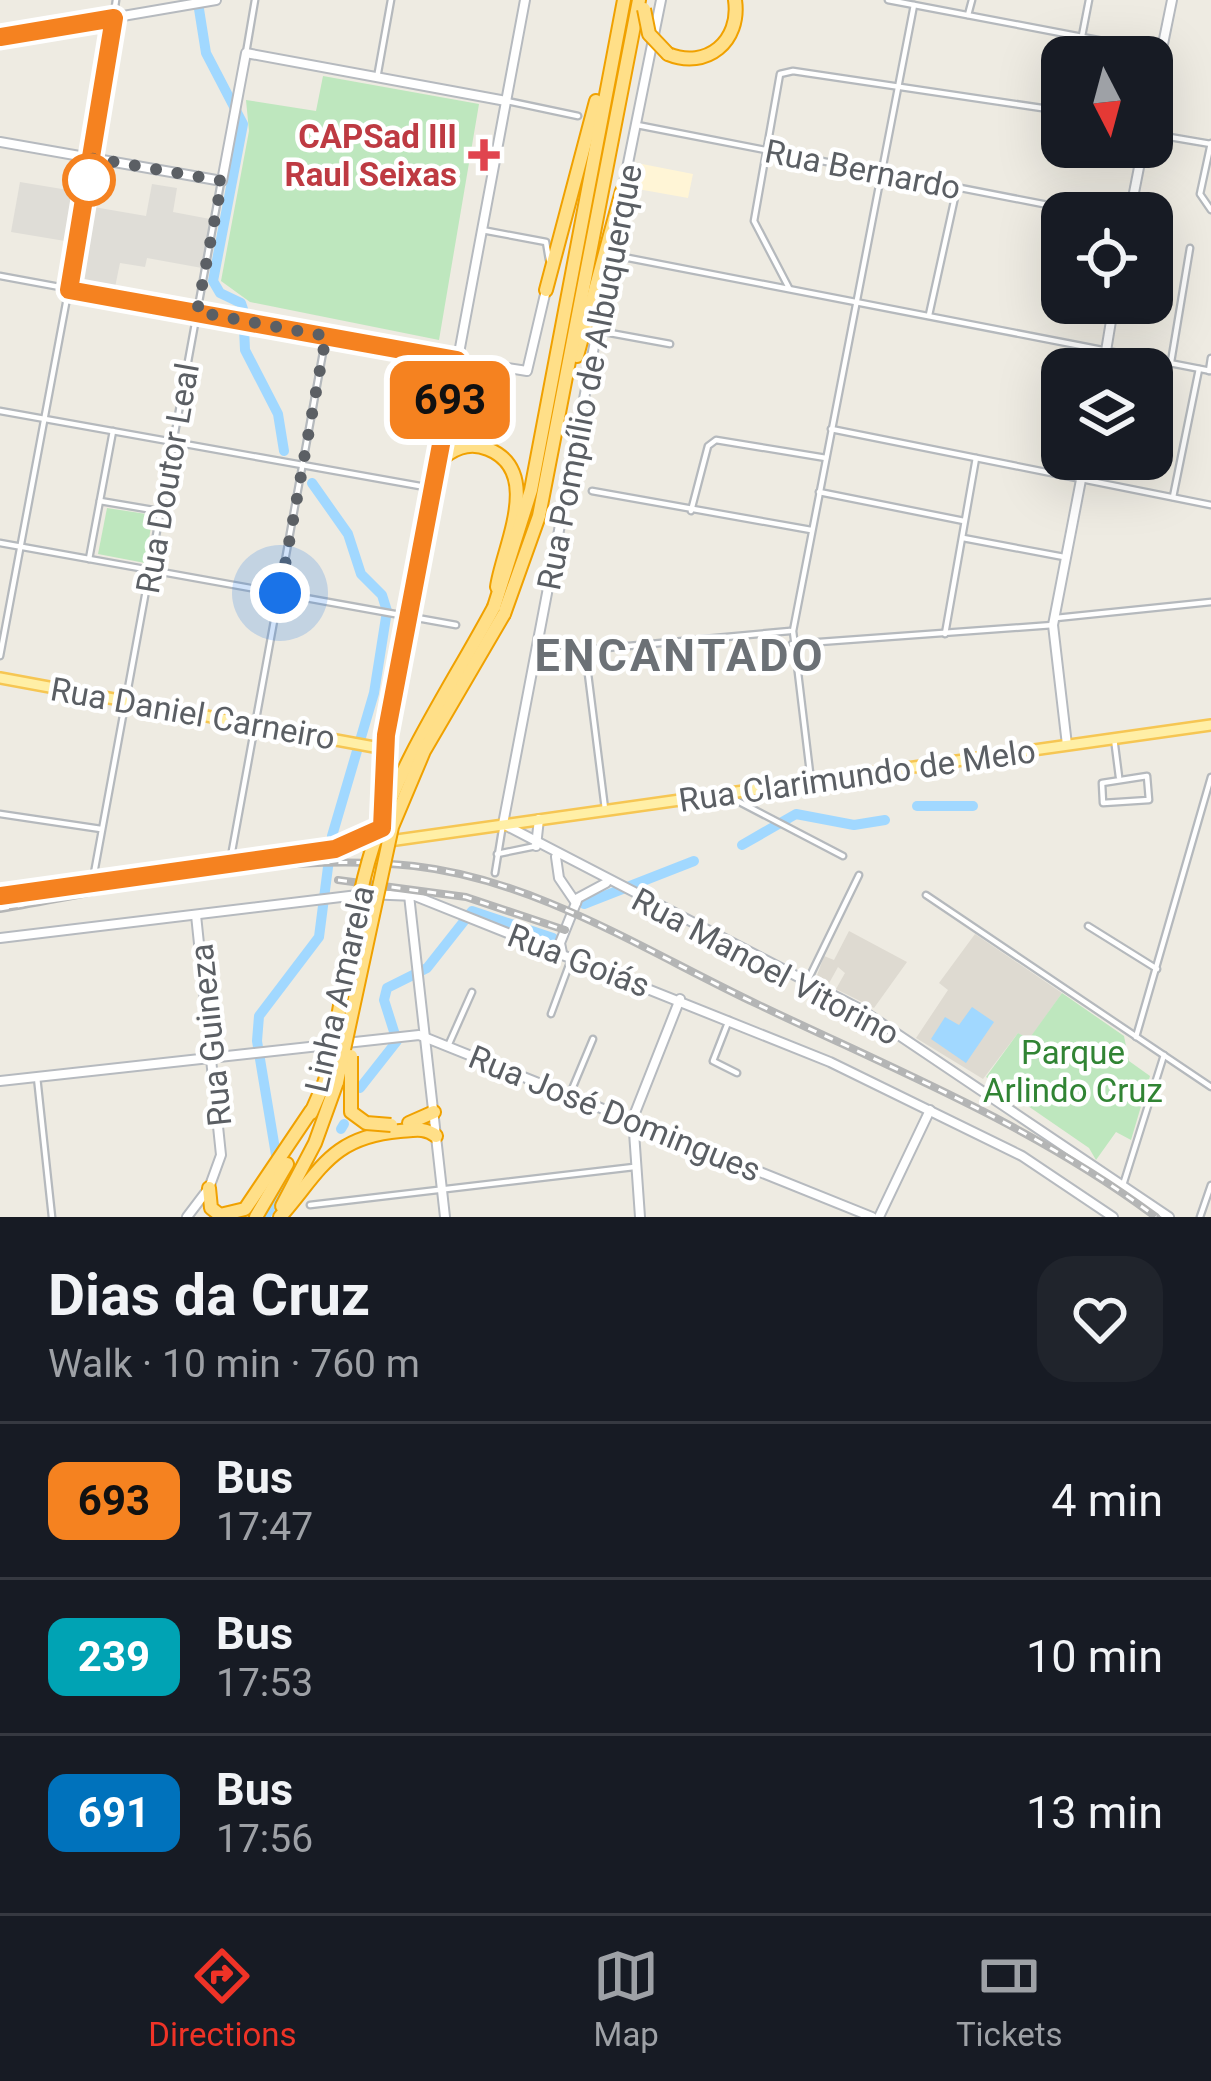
<!DOCTYPE html>
<html lang="en">
<head>
<meta charset="utf-8">
<style>
  :root { --surface:#171b24; --page:#20242c; --text:#f1f3f6; --muted:#9ea1a6; --line:#363941; --accent:#ef3327 }
  body { margin:0; font-family:Roboto,sans-serif; background:var(--page); color:var(--text); height:100vh; display:flex; flex-direction:column; font-size:45px; white-space:nowrap }
  * { box-sizing:border-box; margin:0 }
  p { font-size:39px; color:var(--muted) }
  .icon { flex:none; width:66px; height:66px; fill:none; stroke:currentColor; stroke-width:2; stroke-linecap:round; stroke-linejoin:round }
  .map { position:relative; height:1217px; overflow:hidden }
  .details { display:flex; flex-direction:column; background:var(--surface); flex:1 }
  .details>* { flex:none }
  .badge { padding:0 24px; border-radius:18px; font-size:42px; line-height:78px }
  .needle { width:78px; rotate:174deg }
  .controls { position:absolute; left:1041px; top:36px; display:grid; gap:24px }
  .controls a { display:grid; place-items:center; width:132px; height:132px; border-radius:24px; background:var(--surface); box-shadow:0 12px 48px #0002; font-size:60px }
  .you { position:absolute; width:60px; height:60px; margin:-30px; border:9px solid #fff; border-radius:50%; background:#1a73e8; box-shadow:0 0 0 18px #1a73e833 }
  .map>.badge { position:absolute; translate:-50% -50%; box-shadow:0 0 0 6px #fff }
  .round { display:grid; place-items:center; flex:none; width:126px; height:126px; border-radius:36px; background:var(--page) }
  .summary { display:flex; align-items:center; justify-content:space-between; height:204px; padding:0 48px }
  h1 { font-size:57px; font-weight:700; line-height:90px }
  ul { padding:0; list-style:none }
  li { display:flex; align-items:center; gap:36px; height:156px; padding:0 48px; border-top:3px solid var(--line) }
  li div { flex:1 }
  li b { display:block; font-size:45px }
  li em { font-style:normal }
  li .badge { min-width:132px; font-weight:700; text-align:center }
  .menu { display:flex; justify-content:space-around; align-items:center; height:168px; border-top:3px solid var(--line); background:var(--surface); font-size:33px; color:var(--muted) }
  .menu a { display:grid; justify-items:center; gap:6px }
  .menu .active { color:var(--accent) }
  .map>svg:first-child { display:block }
  .commercial { fill:#fff5d6 }
  .industrial { fill:#dfddd7 }
  .education { fill:#dedad1 }
  .green { fill:#bee7be }
  .water { fill:#a1d8ff }
  .lines { fill:none; stroke-linecap:round; stroke-linejoin:round }
  .river { stroke:#a1d8ff; stroke-width:10 }
  .street-casing { stroke:#b5b9bd; stroke-width:9 }
  .secondary-casing { stroke:#b6babf; stroke-width:12 }
  .primary-casing { stroke:#f6c653; stroke-width:14 }
  .highway-casing { stroke:#f0a100; stroke-width:16 }
  .street { stroke:#fff; stroke-width:4.5 }
  .secondary { stroke:#fff; stroke-width:8 }
  .primary { stroke:#ffefa6; stroke-width:9 }
  .highway { stroke:#ffdf88; stroke-width:12 }
  .rail-casing { stroke:#b4b5b5; stroke-width:8 }
  .rail { stroke:#fff; stroke-width:3; stroke-dasharray:9; stroke-linecap:butt }
  .highway-bridge-casing { stroke:#f0a100; stroke-width:16; stroke-linecap:butt }
  .highway-bridge { stroke:#ffdf88; stroke-width:12 }
  .line-casing { stroke:#fff; stroke-width:27 }
  .line { stroke:#f58220; stroke-width:18 }
  .walk { stroke:#5b5f64; stroke-width:12; stroke-dasharray:0 21.6 }
  .health-dot { fill:#e0444e; stroke:#fff; stroke-width:4.5 }
  .stop-dot { fill:#fff; stroke:#f58220; stroke-width:6 }
  .labels { text-anchor:middle; stroke-width:9; stroke-linejoin:round; paint-order:stroke }
  .health-label { font-size:33px; font-weight:bold; fill:#be3a42; stroke:#fff; text-anchor:end }
  .street-label { font-size:33px; fill:#5b5f64; stroke:#fff }
  .park-label { font-size:33px; fill:#318434; stroke:#fff }
  .district-label { font-size:45px; font-weight:bold; letter-spacing:3px; fill:#6c7176; stroke:#fff }
</style>
</head>
<body>
<div class="map">
<svg width="1211" height="1217" viewBox="0 0 1211 1217">
  <rect width="100%" height="100%" fill="#eeebe2"/>
  <path class="commercial" d="M637,163l56,11 -5,24 -56,-10z"/>
  <g class="industrial">
    <path d="M20,182l60,10 -9,50 -60,-10z"/>
    <path d="M152,184l25,4 -4,24 37,7 -8,49 -55,-10 -2,9 -25,-4 -6,29 -40,-7 14,-79 58,10z"/>
  </g>
  <g class="education">
    <path d="M849,931l58,31 -33,46 -38,-19 9,-16 -7,-6 -10,18 -12,-7 8,-22 10,4z"/>
    <path d="M975,934l87,59 -33,47 -11,-7 -35,46 -67,-41 32,-48 -9,-7z"/>
  </g>
  <g class="green">
    <path d="M323,76l156,28 -40,236 -189,-38 -29,-21 28,-150 -3,-31 70,11z"/>
    <path d="M107,508l46,7 -8,48 -47,-9z"/>
    <path d="M1062,993l62,43 5,25 21,15 -19,64 -15,-8 -20,28 -7,-12 -103,-71 32,-44 11,6z"/>
  </g>
  <path class="water" d="M972,1007l22,15 -28,41 -35,-24 14,-22 14,8z"/>
  <g class="lines">
    <g class="river">
      <path d="M199,9l7,44 37,71 -30,157 7,12 21,10 3,9"/>
      <path d="M244,328l1,22 33,64 6,37"/>
      <path d="M917,806h56"/>
      <path d="M742,845l54,-31 58,11 31,-5"/>
      <path d="M584,904l110,-43"/>
      <path d="M360,1088l37,-47 -13,-41 3,-12 40,-20 45,-57 81,27"/>
      <path d="M341,1129l3,-5"/>
      <path d="M276,1155l-19,-114 2,-25 60,-79 13,-101 42,-143 13,-82 -5,-16 -21,-21 -13,-40 -36,-51"/>
      <path d="M265,1217l25,-40"/>
    </g>
    <g class="street-casing">
      <g id="street">
        <path d="M888,0l236,45"/>
        <path d="M968,15l4,-15"/>
        <path d="M1082,36l7,-36"/>
        <path d="M246,53l9,-53"/>
        <path d="M377,78l14,-78"/>
        <path d="M507,101l71,15"/>
        <path d="M637,125l452,88"/>
        <path d="M1152,134l59,10"/>
        <path d="M1211,143l-11,51 11,16"/>
        <path d="M482,230l64,12 3,18"/>
        <path d="M613,255l598,116"/>
        <path d="M0,276l455,84"/>
        <path d="M789,288l-35,-67 26,-147 13,-3 269,40"/>
        <path d="M929,315l28,-127"/>
        <path d="M599,331l71,13"/>
        <path d="M1171,362l19,-114"/>
        <path d="M1209,371l2,-13"/>
        <path d="M0,411l431,77"/>
        <path d="M831,429l380,76"/>
        <path d="M592,491l219,39"/>
        <path d="M819,492l145,29"/>
        <path d="M1173,497l26,-128"/>
        <path d="M100,501l59,10"/>
        <path d="M691,511l17,-65 8,-6 110,18"/>
        <path d="M963,538l101,19"/>
        <path d="M0,543l456,82"/>
        <path d="M89,559l24,-128"/>
        <path d="M1056,618l155,-16"/>
        <path d="M945,634l31,-176"/>
        <path d="M539,641l46,9 205,-19"/>
        <path d="M792,644l261,-19"/>
        <path d="M585,650l20,159"/>
        <path d="M0,656l93,-497 23,-159"/>
        <path d="M1114,738l5,39"/>
        <path d="M1147,776l2,24 -46,3 -1,-20z"/>
        <path d="M811,781l-18,-150 121,-626"/>
        <path d="M726,795l117,61"/>
        <path d="M0,814l101,15"/>
        <path d="M497,854l39,-8"/>
        <path d="M230,862l96,-526"/>
        <path d="M495,873l8,-49"/>
        <path d="M93,879l128,-697"/>
        <path d="M926,895l285,192"/>
        <path d="M1088,926l69,43"/>
        <path d="M807,982l52,-107"/>
        <path d="M551,1014l21,-57"/>
        <path d="M729,1020l-16,41 24,12"/>
        <path d="M1136,1037l75,-260"/>
        <path d="M448,1046l24,-54"/>
        <path d="M37,1077l15,140"/>
        <path d="M570,1094l23,-55"/>
        <path d="M1123,1185l41,-130"/>
        <path d="M310,1205l324,-38"/>
        <path d="M1200,1217l11,-32"/>
      </g>
    </g>
    <g class="secondary-casing">
      <g id="secondary">
        <path d="M0,37l216,-37"/>
        <path d="M1152,98l20,-98"/>
        <path d="M0,142l222,39 24,-128 260,48"/>
        <path d="M622,193l39,-193"/>
        <path d="M1130,213l13,-66"/>
        <path d="M616,231l-113,593 357,185 309,208"/>
        <path d="M457,360l70,11 19,-81"/>
        <path d="M1103,369l11,-66"/>
        <path d="M1067,745l-14,-120 32,-166"/>
        <path d="M385,749l140,-749"/>
        <path d="M536,846l3,-27"/>
        <path d="M556,857l3,21 17,25"/>
        <path d="M409,895l36,322"/>
        <path d="M0,938l366,-44 49,2 415,166 192,94 91,61"/>
        <path d="M562,953l-2,-10 18,-45 28,-15"/>
        <path d="M0,1081l419,-46 453,182"/>
        <path d="M187,1217l22,-29 12,-33 -25,-240"/>
        <path d="M640,1217l-7,-99 47,-119"/>
        <path d="M879,1217l51,-107"/>
      </g>
    </g>
    <g class="primary-casing">
      <g id="primary">
        <path d="M0,678l385,71 -1,64"/>
        <path d="M0,896l1211,-171"/>
      </g>
    </g>
    <g class="highway-casing">
      <g id="highway">
        <path d="M668,54c39,16 73,-13 67,-54"/>
        <path d="M546,290l50,-189"/>
        <path d="M577,356l45,-165"/>
        <path d="M437,463c15,-14 31,-22 51,-14 56,22 14,100 9,138"/>
        <path d="M494,607l37,-117 93,-490"/>
        <path d="M504,614l35,-98 100,-516"/>
        <path d="M311,1113l14,-32"/>
        <path d="M409,1123l25,-11"/>
        <path d="M209,1188l2,20 9,7 25,-6 66,-98"/>
        <path d="M282,1206l33,-63 22,-61"/>
        <path d="M256,1217l31,-53"/>
        <path d="M280,1217c41,-47 51,-80 120,-86 14,-1 25,-4 36,5"/>
      </g>
    </g>
    <use href="#street" class="street"/>
    <use href="#secondary" class="secondary"/>
    <use href="#primary" class="primary"/>
    <use href="#highway" class="highway"/>
    <g class="rail-casing">
      <g id="rail">
        <path d="M338,880l128,17 99,33"/>
        <path d="M0,909c134,-23 277,-58 414,-43 123,14 233,86 343,138 138,66 276,121 399,213"/>
      </g>
    </g>
    <use href="#rail" class="rail"/>
    <g class="highway-bridge-casing">
      <g id="highway-bridge">
        <path d="M644,9l5,25 19,20"/>
        <path d="M351,1056v56l15,11 25,2"/>
        <path d="M325,1081c19,-77 24,-159 48,-235 28,-87 78,-159 121,-239"/>
        <path d="M337,1082l55,-255 32,-76 80,-137"/>
      </g>
    </g>
    <use href="#highway-bridge" class="highway-bridge"/>
  </g>
  <g class="lines">
    <g class="line-casing">
      <path id="line" d="M0,37l114,-19 -45,272 388,70 -71,375 -4,93 -47,21 -335,47"/>
    </g>
    <use href="#line" class="line"/>
    <path class="walk" d="M89,180l4,-22 129,23 -25,131 129,24 -46,257"/>
  </g>
  <path class="health-dot" d="M478 137h12v12h12v12h-12v12h-12v-12h-12v-12h12z"/>
  <circle class="stop-dot" cx="89" cy="180" r="24"/>
  <g class="labels">
    <g class="health-label">
      <text x="457" y="148">CAPSad III<tspan x="457" dy="38">Raul Seixas</tspan></text>
    </g>
    <g class="street-label">
      <text transform="translate(863 169) rotate(11)" y="12">Rua Bernardo</text>
      <text transform="translate(589 377) rotate(-79)" y="12">Rua Pompílio de Albuquerque</text>
      <text transform="translate(167 478) rotate(-80)" y="12">Rua Doutor Leal</text>
      <text transform="translate(193 713) rotate(10)" y="12">Rua Daniel Carneiro</text>
      <text transform="translate(857 775) rotate(-8)" y="12">Rua Clarimundo de Melo</text>
      <text transform="translate(579 960) rotate(21)" y="12">Rua Goiás</text>
      <text transform="translate(766 966) rotate(28)" y="12">Rua Manoel Vitorino</text>
      <text transform="translate(339 989) rotate(-77)" y="12">Linha Amarela</text>
      <text transform="translate(210 1035) rotate(-96)" y="12">Rua Guineza</text>
      <text transform="translate(615 1113) rotate(22)" y="12">Rua José Domingues</text>
    </g>
    <g class="park-label">
      <text x="1073" y="1064">Parque<tspan x="1073" dy="38">Arlindo Cruz</tspan></text>
    </g>
    <g class="district-label">
      <text x="680" y="671">ENCANTADO</text>
    </g>
  </g>
</svg>
<div class="controls">
<a><svg class="needle" viewBox="-14 -14 28 28"><path d="M0-13l5 13h-10z" fill="#e53935"/><path d="M0 13l5-13h-10z" fill="#9ea1a6"/></svg></a>
<a><svg class="icon" aria-label="locate" viewBox="0 0 24 24"><circle cx="12" cy="12" r="6"/><path d="M12 2v4M12 18v4M2 12h4M18 12h4"/></svg></a>
<a><svg class="icon" aria-label="layers" viewBox="0 0 24 24"><path d="M12 4l9 5-9 5-9-5zM3 14l9 5 9-5"/></svg></a>
</div>
<div class="you" style="left:280px;top:593px"></div>
<b class="badge" style="left:450px;top:400px;background:#f58220;color:#111">693</b>
</div>
<section class="details">
<div class="summary"><div><h1>Dias da Cruz</h1><p>Walk · 10 min · 760 m</p></div><a class="round"><svg class="icon" aria-label="heart" viewBox="0 0 24 24"><path d="M12 20l-8-8c-3-5 5-10 8-4 3-6 11-1 8 4z"/></svg></a></div>
<ul>
<li><span class="badge" style="background:#f58220;color:#111">693</span><div><b>Bus</b><p>17:47</p></div><em>4 min</em></li>
<li><span class="badge" style="background:#00a3b4;color:#fff">239</span><div><b>Bus</b><p>17:53</p></div><em>10 min</em></li>
<li><span class="badge" style="background:#0072bc;color:#fff">691</span><div><b>Bus</b><p>17:56</p></div><em>13 min</em></li>
</ul>
</section>
<nav class="menu">
<a class="active"><svg class="icon" aria-label="directions" viewBox="0 0 24 24"><path d="M12 3l9 9-9 9-9-9zM9 14v-3h6M13 9l2 2-2 2"/></svg>Directions</a>
<a><svg class="icon" aria-label="map" viewBox="0 0 24 24"><path d="M3 6l6-2 6 2 6-2v14l-6 2-6-2-6 2zM9 4v14M15 6v14"/></svg>Map</a>
<a><svg class="icon" aria-label="tickets" viewBox="0 0 24 24"><path d="M3 7h18v10H3zM15 7v10"/></svg>Tickets</a>
</nav>
</body>
</html>
